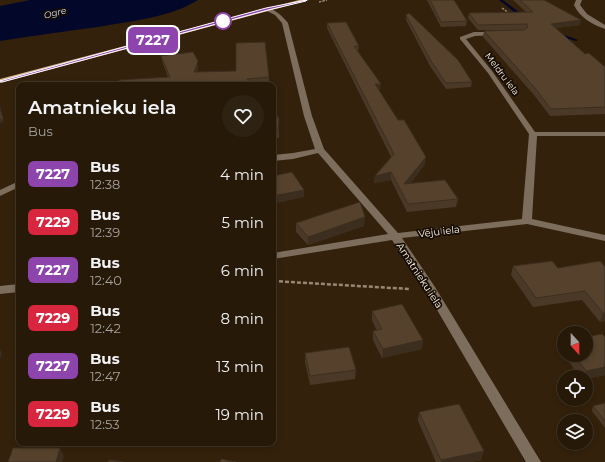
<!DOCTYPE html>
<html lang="en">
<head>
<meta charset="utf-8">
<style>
  :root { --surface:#261908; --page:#2e2212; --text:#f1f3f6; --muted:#a4a09c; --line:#423829 }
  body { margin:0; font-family:Montserrat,sans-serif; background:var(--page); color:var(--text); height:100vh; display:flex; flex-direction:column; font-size:15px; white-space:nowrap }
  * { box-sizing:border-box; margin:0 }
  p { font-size:13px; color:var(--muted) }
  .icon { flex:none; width:22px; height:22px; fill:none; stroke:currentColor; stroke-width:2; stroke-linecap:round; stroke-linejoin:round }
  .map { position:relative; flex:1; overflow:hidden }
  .side { position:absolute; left:16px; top:82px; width:260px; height:364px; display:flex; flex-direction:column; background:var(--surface); border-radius:8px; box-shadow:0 2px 6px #0003,0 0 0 1px var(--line) }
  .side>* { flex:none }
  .badge { padding:0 8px; border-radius:6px; font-size:14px; line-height:26px }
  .needle { width:26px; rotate:159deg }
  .fabs { position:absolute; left:557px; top:326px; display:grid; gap:8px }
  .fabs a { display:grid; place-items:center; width:36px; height:36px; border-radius:50%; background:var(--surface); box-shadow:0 2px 6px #0003,0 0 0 1px var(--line); font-size:20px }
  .map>.badge { position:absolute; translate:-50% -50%; box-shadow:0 0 0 2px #fff }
  .round { display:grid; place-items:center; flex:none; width:42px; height:42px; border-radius:21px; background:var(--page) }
  .headline { display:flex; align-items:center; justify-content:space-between; height:68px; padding:0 12px }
  h1 { font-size:19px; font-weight:600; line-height:30px }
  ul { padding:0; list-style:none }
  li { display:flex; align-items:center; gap:12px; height:48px; padding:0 12px }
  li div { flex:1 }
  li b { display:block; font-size:15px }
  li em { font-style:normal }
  li .badge { min-width:44px; font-weight:700; text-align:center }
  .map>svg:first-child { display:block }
  .water { fill:#03082a }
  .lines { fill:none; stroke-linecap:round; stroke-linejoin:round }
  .stream { fill:#03082a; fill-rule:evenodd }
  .path-far1 { stroke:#978876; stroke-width:1.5; stroke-dasharray:2.5 1; stroke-linecap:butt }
  .path { stroke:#978876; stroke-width:2.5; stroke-dasharray:4 2; stroke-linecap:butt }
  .minor { fill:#7c6d5d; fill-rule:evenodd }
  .major { fill:#d5b593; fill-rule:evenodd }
  .wall { fill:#4a3926 }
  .shaded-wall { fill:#3c2e1f }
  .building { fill:#56422c; stroke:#3c2e1f }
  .line { fill:#8e44ad; stroke:#fff }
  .stop-dot { fill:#fff; stroke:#8e44ad; stroke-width:2 }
  .labels { text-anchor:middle; stroke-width:3.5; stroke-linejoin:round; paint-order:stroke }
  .far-water-label { font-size:9px; font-style:italic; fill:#d4dffb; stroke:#150d05 }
  .far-street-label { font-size:9px; fill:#fdf1e4; stroke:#150d05 }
  .street-label { font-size:10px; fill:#fdf1e4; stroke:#150d05 }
</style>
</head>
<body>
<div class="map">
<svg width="605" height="462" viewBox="0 0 605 462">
  <rect width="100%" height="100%" fill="#33210b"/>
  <path class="water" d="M30,0h168c-29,18 -67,21 -100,27 -33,4 -65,9 -98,14v-35z"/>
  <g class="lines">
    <g class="stream">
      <path d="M499,0h4l22,17 -3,1z"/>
      <path d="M555,33h4l19,7 -2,1 -21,-6z"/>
    </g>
    <g class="path-far1">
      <path d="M319,2l8,-2"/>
      <path d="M502,8l7,5"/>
    </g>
    <path class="path" d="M273,281l137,8"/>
    <g class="minor">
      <path d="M576,0h6l-2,5 7,9 18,11v4c-12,-4 -26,-12 -31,-24z"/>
      <path d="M265,8c10,0 17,8 23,15l24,93 12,33 74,84 124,-14 7,-85 -41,-61 -28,-34v-2l14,-5h24l1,1 -3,2 -21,1 -9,3 26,32 43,61h70v4h-68l-5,83 73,16v6l-78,-17 -125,14 33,49 106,175h-15l-100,-171 -34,-51 -119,19v-6l115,-19 -70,-81 -25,6 -20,2v-6l20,-2 22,-4 -11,-33 -22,-93 -7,-8 -10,-5z"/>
      <path d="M19,181v6l-19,9v-6z"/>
      <path d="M19,284v8l-19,2v-8z"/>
    </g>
    <path class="major" d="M299,0h10l-309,83v-4z"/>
  </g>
  <g class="wall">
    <path d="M427,0h27l13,21 -1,5 -25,1z"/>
    <path d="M513,0h31l36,25 -24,3 29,26 20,13v47l-55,2 -16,-21 -51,-58 1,-6 32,-1h-38l-10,-12 1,-5 57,-1z"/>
    <path d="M406,15l66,67 -1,5 -25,2 -16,-23 -24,-46z"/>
    <path d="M327,23l32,23 -1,6 22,38h-1l46,74 -15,20 48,15 -2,8 -49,5 -16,-32 -17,3 1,-7 16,-19 -64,-129z"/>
    <path d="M161,56l37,5v5l-1,6 72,5v5l-18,2 -83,-7 -6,-16z"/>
    <path d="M273,111l6,7v20h-6z"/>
    <path d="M296,223l68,3 -56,19 -12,-13z"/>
    <path d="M600,261l5,60 -5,1 -18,-22 -49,7 -22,-32 2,-9 45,2z"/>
    <path d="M372,311l50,38 -40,9 -9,-18v-9h4l-5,-11z"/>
    <path d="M605,337v38l-19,4v-2h-6l-16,-22h22z"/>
    <path d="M563,341h1v14l-4,-5z"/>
    <path d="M305,353l51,17 -1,9 -45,6 -5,-23z"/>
    <path d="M605,403v25l-13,-17 1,-5z"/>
    <path d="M419,412l62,48 -9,2h-36l-18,-41z"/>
  </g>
  <g class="shaded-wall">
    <path d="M581,20l-1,5 -30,4 1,-5z"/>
    <path d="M198,61v5l-3,11 -1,-5z"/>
    <path d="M375,84h6l-1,6 -6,1z"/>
    <path d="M0,108l4,14 -4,1z"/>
    <path d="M426,157l-1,7 -21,28v-8z"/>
    <path d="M391,172v8l-17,3 1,-7z"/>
    <path d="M304,190v7l-31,7v-8z"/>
    <path d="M365,217l-1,9 -56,19v-8z"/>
    <path d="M603,313h2v8l-5,1z"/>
    <path d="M423,340l-1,9 -40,9 1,-9z"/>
    <path d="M0,349l2,5 -2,5z"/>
    <path d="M605,367v8l-19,4v-2h-2l2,-6z"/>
    <path d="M60,448l4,9 -2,5h-6z"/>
    <path d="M484,451l-3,9 -9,2h-31v-2z"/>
  </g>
  <g class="building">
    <path d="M430,0h24l13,21 -26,1z"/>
    <path d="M520,0h24l37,20 -30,4 34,30 4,-1 16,14v40l-54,2 -16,-21 -51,-57 40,-1 4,-3 -1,-3 -49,1 -9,-12 64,-1z"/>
    <path d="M409,13l49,47 14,22 -26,1 -15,-22 -25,-46z"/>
    <path d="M346,22l13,24h-5l27,38h-6l23,36h6l22,37 -22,27 41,-4 13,19 -50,5 -17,-32 -16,4 19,-22 -67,-131z"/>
    <path d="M265,42l4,35 -22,2 5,6h-134l1,-5 51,-3 -9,-21 32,-4 5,9 -4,11 42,-1v-28z"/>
    <path d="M0,108l3,11h-3z"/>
    <path d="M273,111l6,7 -1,14h-5z"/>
    <path d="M292,172l12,18 -31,6v-20z"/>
    <path d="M360,202l5,15 -57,20 -12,-14z"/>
    <path d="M552,261l6,7 42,-7 5,6v46h-2l-18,-22 -49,7 -23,-32z"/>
    <path d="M402,304l21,36 -40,9 -10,-18 9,-2 -10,-18z"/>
    <path d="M602,334l3,3v30l-19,4 -12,-16h12v-18z"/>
    <path d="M349,347l7,23 -46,6 -5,-23z"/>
    <path d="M605,403v18l-12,-15z"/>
    <path d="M459,404l25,47 -43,9 -22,-48z"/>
    <path d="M13,448h47l-4,14h-48z"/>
    <path d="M221,459l15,3h-16z"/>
    <path d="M109,460l14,2h-15z"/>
  </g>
  <path class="line" d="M306,1l-38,9 -266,72 -2,-1 266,-73 41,-8z"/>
  <circle class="stop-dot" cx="223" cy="21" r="8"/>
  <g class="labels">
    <g class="far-water-label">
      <text transform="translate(55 13) rotate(-14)" y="3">Ogre</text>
    </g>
    <g class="far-street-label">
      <text transform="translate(502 74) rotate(53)" y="3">Meldru iela</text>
    </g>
    <g class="street-label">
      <text transform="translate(439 231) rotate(-7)" y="4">Vēju iela</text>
      <text transform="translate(420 275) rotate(57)" y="4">Amatnieku iela</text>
    </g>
  </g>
</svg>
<div class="fabs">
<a><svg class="needle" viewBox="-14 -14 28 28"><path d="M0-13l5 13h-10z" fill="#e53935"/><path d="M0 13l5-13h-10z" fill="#a4a09c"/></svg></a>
<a><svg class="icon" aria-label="locate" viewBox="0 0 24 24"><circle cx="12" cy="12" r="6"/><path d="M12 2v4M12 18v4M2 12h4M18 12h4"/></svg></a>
<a><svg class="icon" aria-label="layers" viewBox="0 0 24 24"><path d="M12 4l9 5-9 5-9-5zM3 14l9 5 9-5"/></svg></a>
</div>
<b class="badge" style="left:153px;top:40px;background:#8e44ad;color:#fff">7227</b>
<section class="side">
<div class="headline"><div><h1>Amatnieku iela</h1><p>Bus</p></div><a class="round"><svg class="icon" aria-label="heart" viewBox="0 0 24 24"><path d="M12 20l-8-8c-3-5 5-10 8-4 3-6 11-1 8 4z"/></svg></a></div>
<ul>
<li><span class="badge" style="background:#8e44ad;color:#fff">7227</span><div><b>Bus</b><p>12:38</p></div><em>4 min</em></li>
<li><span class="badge" style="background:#d7263d;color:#fff">7229</span><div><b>Bus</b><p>12:39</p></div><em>5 min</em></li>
<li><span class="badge" style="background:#8e44ad;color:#fff">7227</span><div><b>Bus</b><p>12:40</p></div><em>6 min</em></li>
<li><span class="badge" style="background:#d7263d;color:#fff">7229</span><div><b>Bus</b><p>12:42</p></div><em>8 min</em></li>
<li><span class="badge" style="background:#8e44ad;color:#fff">7227</span><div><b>Bus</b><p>12:47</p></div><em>13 min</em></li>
<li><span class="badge" style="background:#d7263d;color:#fff">7229</span><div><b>Bus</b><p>12:53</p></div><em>19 min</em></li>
</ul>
</section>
</div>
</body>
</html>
